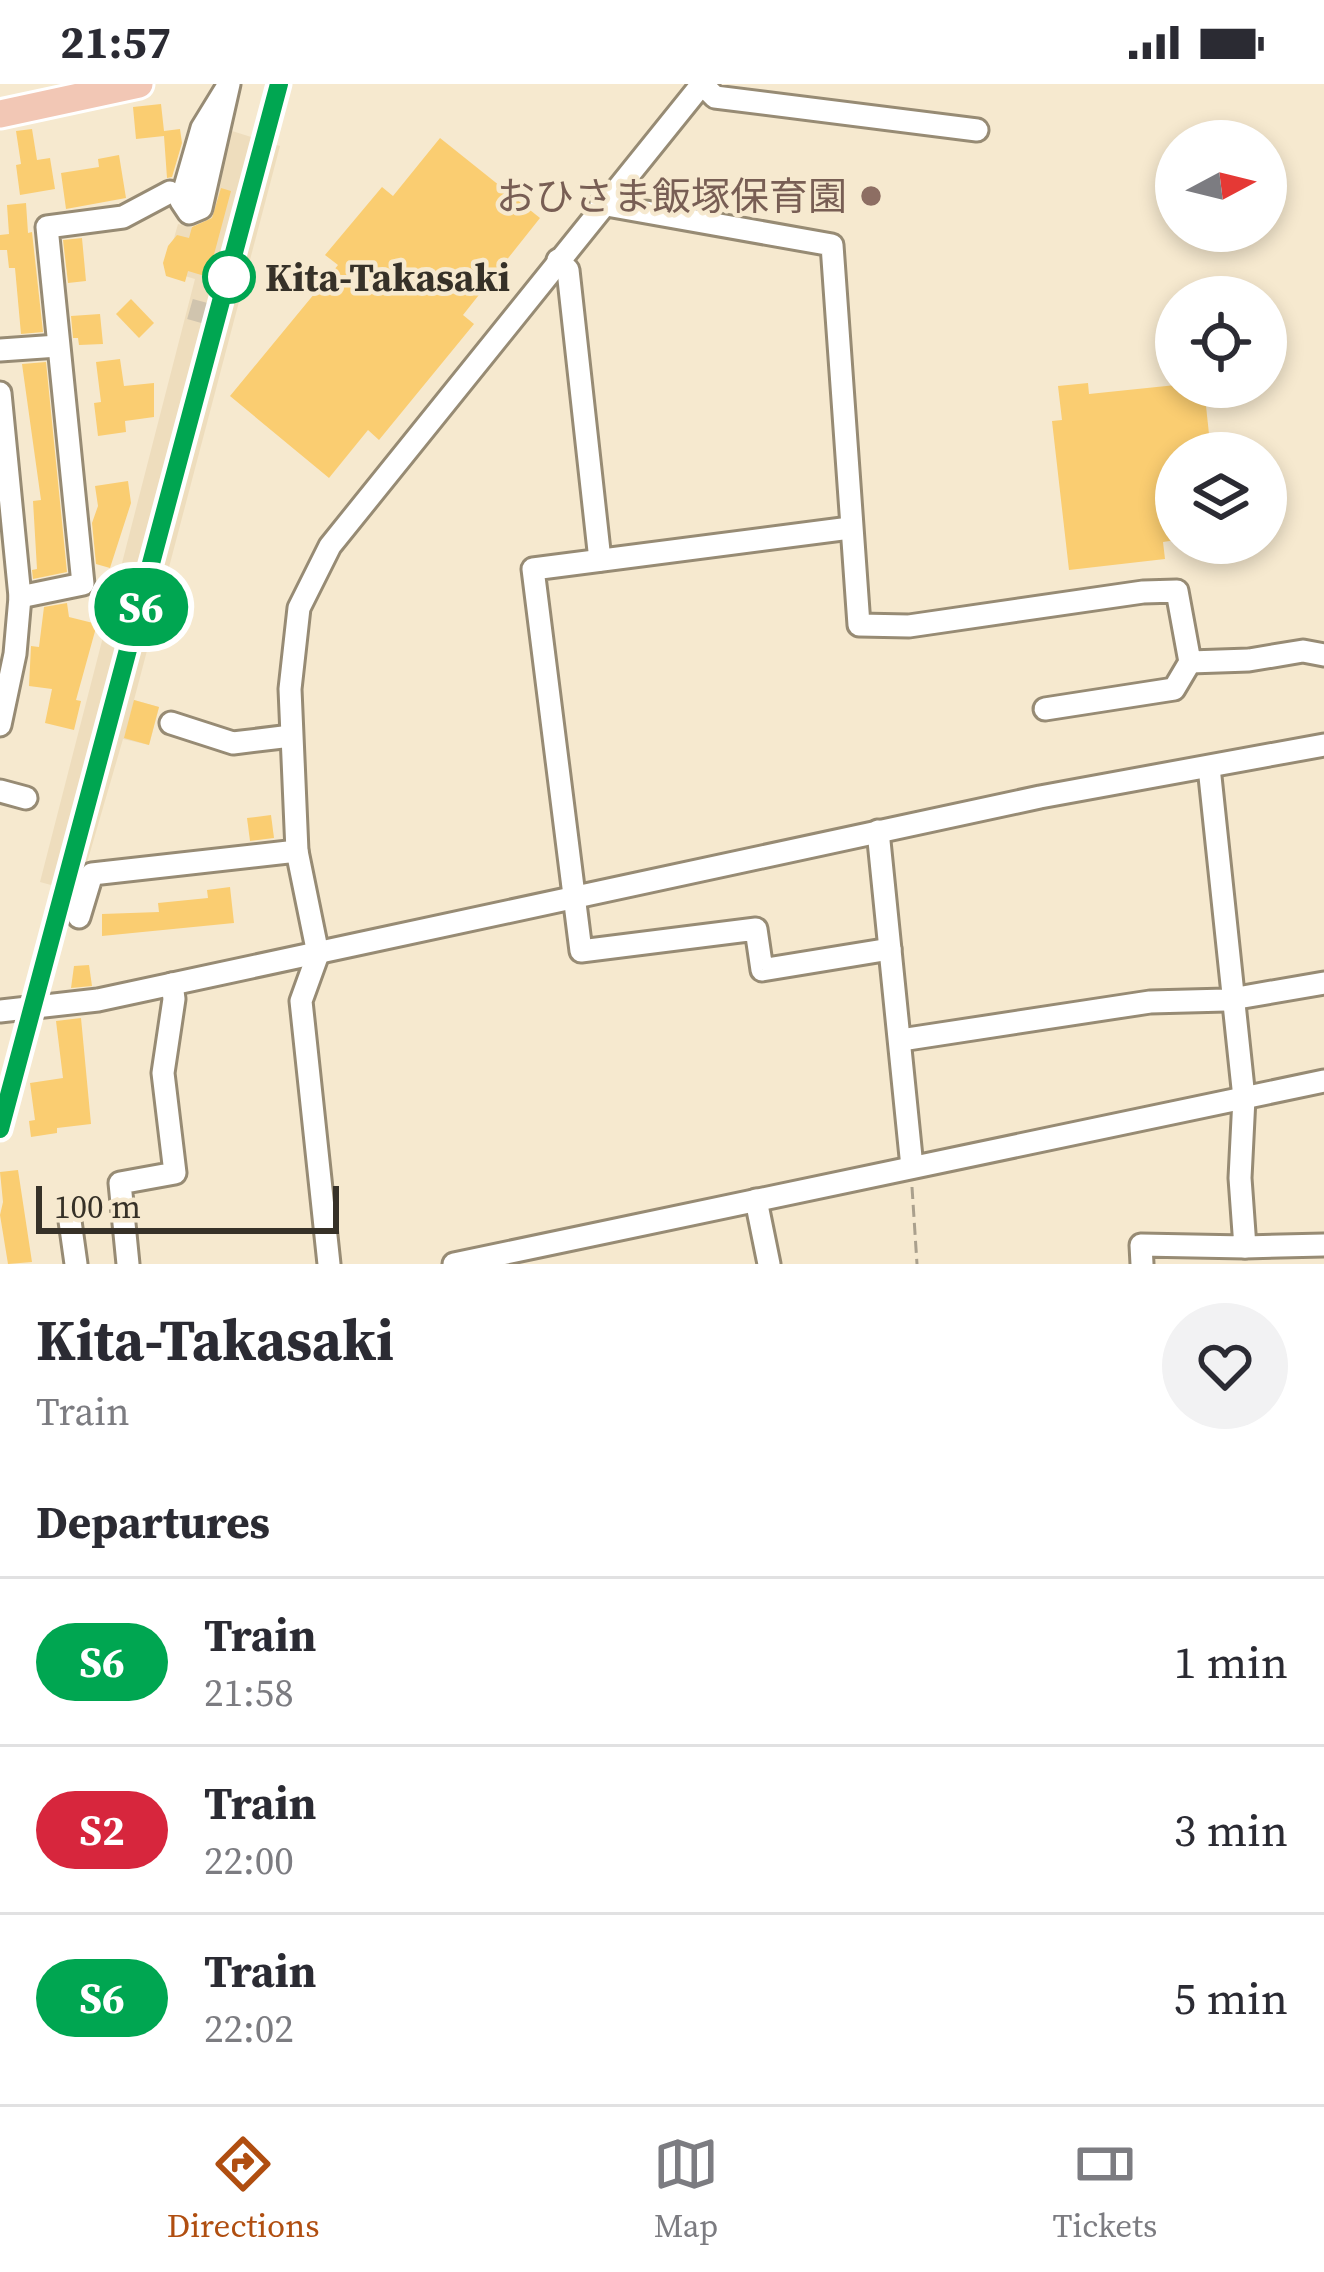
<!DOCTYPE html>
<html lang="en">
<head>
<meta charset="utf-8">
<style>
  :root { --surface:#fff; --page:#f2f2f3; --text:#2b2b33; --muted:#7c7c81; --line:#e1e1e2; --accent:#b04e10 }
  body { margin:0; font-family:"Source Serif 4","Noto Sans JP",serif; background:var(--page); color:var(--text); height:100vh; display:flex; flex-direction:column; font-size:45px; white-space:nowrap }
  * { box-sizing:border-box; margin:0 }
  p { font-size:39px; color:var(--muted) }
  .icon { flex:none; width:66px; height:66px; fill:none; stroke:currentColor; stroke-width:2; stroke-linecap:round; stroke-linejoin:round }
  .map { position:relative; height:1180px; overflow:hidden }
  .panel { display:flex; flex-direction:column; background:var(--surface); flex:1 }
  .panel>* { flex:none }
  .badge { padding:0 24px; border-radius:39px; font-size:42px; line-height:78px }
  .needle { width:78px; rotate:83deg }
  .tools { position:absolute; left:1155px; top:36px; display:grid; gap:24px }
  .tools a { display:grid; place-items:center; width:132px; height:132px; border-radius:50%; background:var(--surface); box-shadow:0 6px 18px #0003; font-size:60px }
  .scale { position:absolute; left:36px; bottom:30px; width:303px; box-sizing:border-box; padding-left:12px; border:6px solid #363128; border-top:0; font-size:33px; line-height:42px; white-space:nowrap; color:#363128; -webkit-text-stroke:9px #f6e9cf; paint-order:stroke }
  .map>.badge { position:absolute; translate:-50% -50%; box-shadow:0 0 0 6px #fff }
  h2 { padding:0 36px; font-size:45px; line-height:108px }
  .round { display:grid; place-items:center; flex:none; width:126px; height:126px; border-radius:63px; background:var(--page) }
  .head { display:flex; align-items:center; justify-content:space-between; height:204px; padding:0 36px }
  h1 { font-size:57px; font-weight:700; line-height:90px }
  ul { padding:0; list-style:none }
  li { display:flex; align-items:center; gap:36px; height:168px; padding:0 36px; border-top:3px solid var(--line) }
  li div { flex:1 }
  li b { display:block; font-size:45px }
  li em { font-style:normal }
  li .badge { min-width:132px; font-weight:700; text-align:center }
  .status { display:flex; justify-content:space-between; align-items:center; height:84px; padding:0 60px; background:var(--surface); direction:ltr }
  .status svg { height:33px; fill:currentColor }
  .tab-bar { display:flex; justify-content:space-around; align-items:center; height:168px; border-top:3px solid var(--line); background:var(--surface); font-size:33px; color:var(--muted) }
  .tab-bar a { display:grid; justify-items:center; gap:6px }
  .tab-bar .on { color:var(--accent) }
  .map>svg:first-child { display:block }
  .built { fill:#eeddbd }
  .building { fill:#facd71 }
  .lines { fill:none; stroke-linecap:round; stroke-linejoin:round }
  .minor-tunnel { stroke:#d0c4ae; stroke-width:21; stroke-dasharray:21 10; stroke-linecap:butt }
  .minor-casing { stroke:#978b74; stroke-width:27 }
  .major-casing { stroke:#fff; stroke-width:33 }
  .path { stroke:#aaa08d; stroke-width:3; stroke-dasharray:12 6; stroke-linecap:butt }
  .minor { stroke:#fff; stroke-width:21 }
  .major { stroke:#f2c7b5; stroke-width:27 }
  .rail-casing { stroke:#9b9280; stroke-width:10 }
  .rail { stroke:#f6e9cf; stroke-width:6; stroke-dasharray:18; stroke-linecap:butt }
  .line-casing { stroke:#fff; stroke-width:27 }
  .line { stroke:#00a651; stroke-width:18 }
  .education-dot { fill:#8d6e63; stroke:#f6e9cf; stroke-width:4.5 }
  .stop-dot { fill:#fff; stroke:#00a651; stroke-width:6 }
  .labels { text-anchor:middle; stroke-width:9; stroke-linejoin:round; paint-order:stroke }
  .education-label { font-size:39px; fill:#785e54; stroke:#f6e9cf; text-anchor:end }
  .stop-label { font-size:39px; font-weight:bold; fill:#363128; stroke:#f6e9cf; text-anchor:start }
</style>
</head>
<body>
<div class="status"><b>21:57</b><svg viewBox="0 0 49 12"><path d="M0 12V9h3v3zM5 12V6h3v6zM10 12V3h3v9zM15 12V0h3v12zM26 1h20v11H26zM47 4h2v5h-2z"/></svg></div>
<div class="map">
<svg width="1324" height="1180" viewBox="0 0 1324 1180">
  <rect width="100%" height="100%" fill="#f6e9cf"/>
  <path class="built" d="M232,47l48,15 -146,554 25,7 -10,38 -26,-6 -48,165 -12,-5 -12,-14 -11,-3 155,-603 -30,-9 13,-46 29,7z"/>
  <g class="building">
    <path d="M161,20l3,27 16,-2 2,14 -10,34 -5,1 -3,-42 -28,3 -3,-32z"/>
    <path d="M32,45l5,31 13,-2 5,31 -35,6 -4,-30 5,-1 -5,-33z"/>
    <path d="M440,54l100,80 -77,97 11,9 -95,116 -11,-10 -39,48 -99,-82 108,-131 -13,-10 57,-68 11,9z"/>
    <path d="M119,71l7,43 -60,11 -5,-36 38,-6 -1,-8z"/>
    <path d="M221,104l10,3 -23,86 -20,-6 -3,11 -19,-6 -3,-13 5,-17 9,-11 12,3 3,-11 20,-9z"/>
    <path d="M26,119l2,30 4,-1 11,100 -22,2 -6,-66h-6l-2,-18h-7v-15l9,-1 -2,-29z"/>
    <path d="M82,154l4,43 -18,2 -5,-43z"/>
    <path d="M131,215l23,24 -15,15 -23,-24z"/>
    <path d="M100,230l3,30 -24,1 -1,-7h-5l-2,-22z"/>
    <path d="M120,275l4,27 30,-3v34l-29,4 1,11 -28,4 -4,-33 7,-1 -5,-40z"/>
    <path d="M46,278l21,210 -34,7 -1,-9 5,-1 -4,-68 8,-1 -19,-136z"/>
    <path d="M1088,299l1,11 87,-9 28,2 7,66h-35v87l-13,2 2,17 -96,11 -17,-149 10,-1 -4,-34z"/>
    <path d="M128,397l3,22 -21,65 -14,-4 -4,-41 6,-17 -3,-20z"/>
    <path d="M67,519l2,14 28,7 -21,76 5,1 -7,29 -29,-7 7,-34 -23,-3 2,-40 8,1 5,-40z"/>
    <path d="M134,616l25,7 -10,38 -25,-7z"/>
    <path d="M271,731l3,23 -24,3 -3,-23z"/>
    <path d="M230,803l4,36 -132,13v-22l57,-2 -1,-9 50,-5 -1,-8z"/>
    <path d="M89,881l3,21 -21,2 3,-22z"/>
    <path d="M81,934l10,106 -34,4v5l-26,4 -2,-16 6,-1 -5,-37 33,-5 -7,-57z"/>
    <path d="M18,1086l14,92 -24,2 -8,-49 3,-13 -3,-30z"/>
  </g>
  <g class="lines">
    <path class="minor-tunnel" d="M190,225l36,10"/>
    <g class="minor-casing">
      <g id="minor">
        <path d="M229,0l-28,124 -12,5 -8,-12 21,-73z"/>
        <path d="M702,0l13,13 262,33"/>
        <path d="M601,120l231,41 27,380 50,1 234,-34 34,-1 13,71 59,-2 54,-9 21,4"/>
        <path d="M558,176l10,10 32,290"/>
        <path d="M0,266l58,-4"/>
        <path d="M0,309l20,204 -5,57 -15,71"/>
        <path d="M850,444l-317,41 48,382 175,-22 6,41 128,-21"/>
        <path d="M20,513l63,-13 -36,-357 76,-10 47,-25"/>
        <path d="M1045,625l129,-20 16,-27"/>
        <path d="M171,639l62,20 58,-7"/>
        <path d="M0,707l26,7"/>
        <path d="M878,747l34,336"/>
        <path d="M79,833l13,-43 205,-23"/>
        <path d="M0,927l98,-11 942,-203 284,-52"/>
        <path d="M901,956l249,-38 76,-2 98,-17"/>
        <path d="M756,1116l13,64"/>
        <path d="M70,1137l6,43"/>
        <path d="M1245,1163l79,-2"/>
        <path d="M128,1180l-8,-81 55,-10 -12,-100 11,-74 -2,-15"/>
        <path d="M329,1180l-28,-263 17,-47 -21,-103 -7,-162 9,-81 31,-62 372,-462"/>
        <path d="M454,1180l870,-183"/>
        <path d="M1142,1180l-1,-19 104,2 -5,-69 4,-80 -35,-331"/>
      </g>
    </g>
    <g class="major-casing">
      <path id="major" d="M0,30l139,-30"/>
    </g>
    <path class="path" d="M912,1103l5,77"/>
    <use href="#minor" class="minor"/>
    <use href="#major" class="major"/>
    <g class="rail-casing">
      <path id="rail" d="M0,1046l279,-1046"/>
    </g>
    <use href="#rail" class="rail"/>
  </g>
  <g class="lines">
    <g class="line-casing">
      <path id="line" d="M0,1045l279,-1045"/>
    </g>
    <use href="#line" class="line"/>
  </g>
  <circle class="education-dot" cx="871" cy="112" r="12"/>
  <circle class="stop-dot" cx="229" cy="193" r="24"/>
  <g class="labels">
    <g class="education-label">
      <text x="847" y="126">おひさま飯塚保育園</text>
    </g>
    <g class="stop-label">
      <text x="265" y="207">Kita-Takasaki</text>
    </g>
  </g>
</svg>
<div class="tools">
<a><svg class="needle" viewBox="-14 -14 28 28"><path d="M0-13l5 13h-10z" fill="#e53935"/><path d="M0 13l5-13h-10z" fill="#7c7c81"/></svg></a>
<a><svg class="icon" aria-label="locate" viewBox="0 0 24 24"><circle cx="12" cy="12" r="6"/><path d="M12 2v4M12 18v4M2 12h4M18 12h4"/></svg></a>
<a><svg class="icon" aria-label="layers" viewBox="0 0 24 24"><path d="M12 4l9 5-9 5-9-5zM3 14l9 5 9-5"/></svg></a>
</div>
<div class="scale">100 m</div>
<b class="badge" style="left:141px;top:523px;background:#00a651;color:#fff">S6</b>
</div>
<section class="panel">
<div class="head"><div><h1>Kita-Takasaki</h1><p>Train</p></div><a class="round"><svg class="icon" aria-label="heart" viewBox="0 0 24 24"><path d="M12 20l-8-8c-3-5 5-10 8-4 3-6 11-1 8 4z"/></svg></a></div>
<h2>Departures</h2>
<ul>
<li><span class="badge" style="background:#00a651;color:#fff">S6</span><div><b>Train</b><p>21:58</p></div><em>1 min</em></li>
<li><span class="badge" style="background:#d7263d;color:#fff">S2</span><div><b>Train</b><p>22:00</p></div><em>3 min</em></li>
<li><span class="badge" style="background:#00a651;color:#fff">S6</span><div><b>Train</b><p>22:02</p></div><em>5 min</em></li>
</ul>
</section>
<nav class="tab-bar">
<a class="on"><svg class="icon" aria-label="directions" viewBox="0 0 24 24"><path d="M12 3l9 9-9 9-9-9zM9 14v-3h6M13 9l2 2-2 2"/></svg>Directions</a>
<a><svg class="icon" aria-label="map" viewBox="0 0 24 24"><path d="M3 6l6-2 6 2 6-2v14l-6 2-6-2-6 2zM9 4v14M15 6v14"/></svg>Map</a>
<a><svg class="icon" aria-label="tickets" viewBox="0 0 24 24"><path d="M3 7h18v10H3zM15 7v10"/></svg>Tickets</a>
</nav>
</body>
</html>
